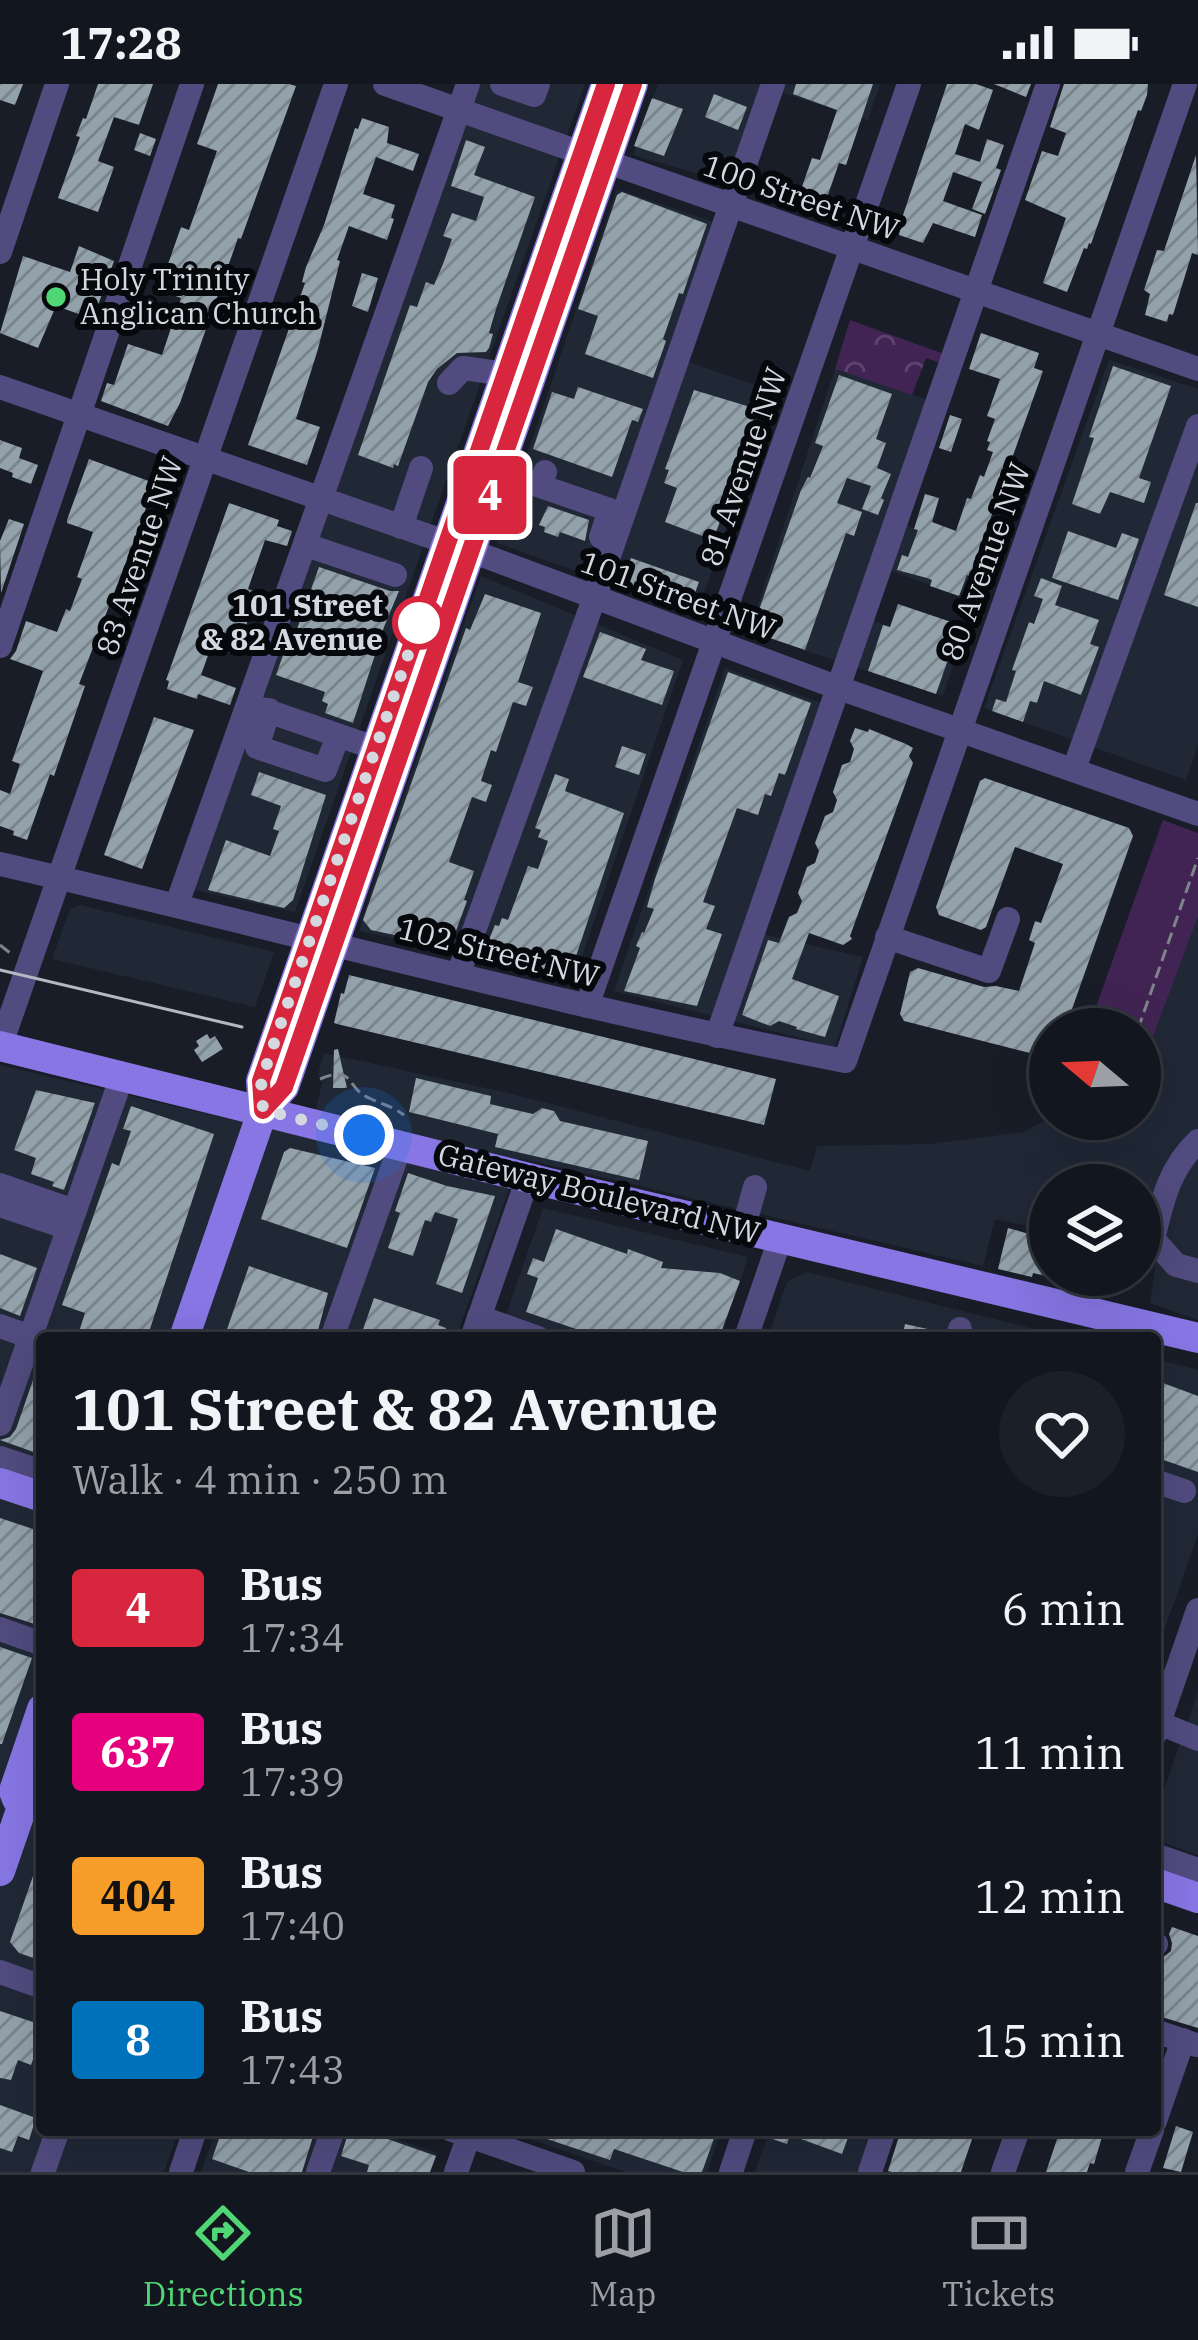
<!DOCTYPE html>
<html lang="en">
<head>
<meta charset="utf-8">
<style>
  :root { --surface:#12161e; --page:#1b1f27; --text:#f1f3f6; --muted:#9c9fa4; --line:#31353c; --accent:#50d674 }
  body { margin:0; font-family:"IBM Plex Serif",serif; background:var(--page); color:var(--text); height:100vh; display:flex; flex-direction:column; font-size:45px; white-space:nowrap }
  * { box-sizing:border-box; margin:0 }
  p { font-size:39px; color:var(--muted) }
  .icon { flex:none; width:66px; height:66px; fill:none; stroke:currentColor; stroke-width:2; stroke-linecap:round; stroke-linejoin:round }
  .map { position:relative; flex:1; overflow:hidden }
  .drawer { position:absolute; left:36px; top:1248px; width:1125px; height:804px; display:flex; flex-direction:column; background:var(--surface); border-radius:12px; box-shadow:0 12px 48px #0002,0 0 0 3px var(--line) }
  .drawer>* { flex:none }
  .badge { padding:0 24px; border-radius:9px; font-size:42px; line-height:78px }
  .needle { width:78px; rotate:289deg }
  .buttons { position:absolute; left:1029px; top:924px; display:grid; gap:24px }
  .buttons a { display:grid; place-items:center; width:132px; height:132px; border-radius:50%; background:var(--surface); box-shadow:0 12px 48px #0002,0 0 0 3px var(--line); font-size:60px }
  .you { position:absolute; width:60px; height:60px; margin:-30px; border:9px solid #fff; border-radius:50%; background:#1a73e8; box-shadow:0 0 0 18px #1a73e833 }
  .map>.badge { position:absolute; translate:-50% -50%; box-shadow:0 0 0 6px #fff }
  .round { display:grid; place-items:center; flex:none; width:126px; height:126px; border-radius:63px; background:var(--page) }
  .headline { display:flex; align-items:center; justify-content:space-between; height:204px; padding:0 36px }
  h1 { font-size:57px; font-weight:700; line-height:90px }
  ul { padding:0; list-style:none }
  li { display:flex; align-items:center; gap:36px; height:144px; padding:0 36px }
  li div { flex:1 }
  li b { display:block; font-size:45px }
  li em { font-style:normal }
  li .badge { min-width:132px; font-weight:700; text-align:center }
  .status { display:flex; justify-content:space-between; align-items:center; height:84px; padding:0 60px; background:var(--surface); direction:ltr }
  .status svg { height:33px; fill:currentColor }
  .tabs { display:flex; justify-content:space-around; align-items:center; height:168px; border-top:3px solid var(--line); background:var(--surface); font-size:33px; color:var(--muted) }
  .tabs a { display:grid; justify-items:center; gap:6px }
  .tabs .on { color:var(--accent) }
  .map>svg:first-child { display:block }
  .built { fill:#202836 }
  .green { fill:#412453 }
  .park { fill:url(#park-crowns) }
  .building { fill:url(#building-hatch) }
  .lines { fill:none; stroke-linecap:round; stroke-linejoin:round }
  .path { stroke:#7f838c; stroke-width:3; stroke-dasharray:12 6; stroke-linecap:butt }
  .minor { stroke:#514b7f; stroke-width:24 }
  .major { stroke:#8776e4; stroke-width:30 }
  .tram { stroke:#b4b8bf; stroke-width:3 }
  .line-casing { stroke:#fff; stroke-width:27 }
  .line { stroke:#d7263d; stroke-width:18 }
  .walk { stroke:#d4d8df; stroke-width:12; stroke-dasharray:0 21.6 }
  .poi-dot { fill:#50d674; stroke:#06080c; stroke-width:4.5 }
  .stop-dot { fill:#fff; stroke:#d7263d; stroke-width:6 }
  .labels { text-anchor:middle; stroke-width:12; stroke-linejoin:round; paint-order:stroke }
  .street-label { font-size:30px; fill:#d4d8df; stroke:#06080c }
  .poi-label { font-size:30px; fill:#d4d8df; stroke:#06080c; text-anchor:start }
  .stop-label { font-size:30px; font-weight:bold; fill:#d4d8df; stroke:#06080c; text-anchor:end }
</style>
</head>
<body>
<div class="status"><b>17:28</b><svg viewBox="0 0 49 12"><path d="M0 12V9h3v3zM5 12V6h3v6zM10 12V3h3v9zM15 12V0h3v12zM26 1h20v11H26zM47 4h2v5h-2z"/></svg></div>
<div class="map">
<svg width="1198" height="2088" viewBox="0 0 1198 2088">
  <defs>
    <pattern id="park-crowns" width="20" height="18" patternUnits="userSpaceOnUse" patternTransform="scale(3)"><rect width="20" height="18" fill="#412453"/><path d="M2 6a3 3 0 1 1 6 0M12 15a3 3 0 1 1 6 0" fill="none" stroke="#5c436b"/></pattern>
    <pattern id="building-hatch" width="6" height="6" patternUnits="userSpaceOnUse" patternTransform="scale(3)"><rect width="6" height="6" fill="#93a1ab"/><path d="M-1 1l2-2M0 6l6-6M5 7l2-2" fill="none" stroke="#7a848c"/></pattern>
  </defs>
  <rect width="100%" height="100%" fill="#181d28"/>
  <g class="built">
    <path d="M474,0h111l-290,828 -105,-23z"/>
    <path d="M658,0h222l-12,36 -89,-28 -34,95 -112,-32z"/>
    <path d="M617,105l103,35 -43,134 96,33 -76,223 -200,-71z"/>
    <path d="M1109,276l89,29v356l-12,35 -202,-72z"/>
    <path d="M835,285l108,36 -41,119 87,31 -15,45 -89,-31 -17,50 90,31 -15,46 -194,-64z"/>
    <path d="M481,492l202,84 -108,317 -216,-46 22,-71z"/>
    <path d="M725,584l99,36 -78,226 117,27 -28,90 -221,-56z"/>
    <path d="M1198,785v451l-48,-17 7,-48 -17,-5v-65h-90v46l-55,-12 -12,47 -463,-108 -64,180h-414v792h137l-15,42h-164v-1107l309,73 13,-55 -4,-9 6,-21 180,39 306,79 7,-25 113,-2 93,-12 27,-14 90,1v-90z"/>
    <path d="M80,821l194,47 -19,55 -203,-48 18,-50z"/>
    <path d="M543,1124l205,49 -28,81h-222z"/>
    <path d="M806,1188l264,66h-302l19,-56z"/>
    <path d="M1155,1275l43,11v164l-43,123z"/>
    <path d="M1198,1607v164l-43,-15v-24z"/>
    <path d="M216,2046h155l66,23 -7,19h-229z"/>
    <path d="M504,2046h217l-14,42h-82z"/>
    <path d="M770,2046h127l-15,42h-127z"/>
  </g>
  <path class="green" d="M1163,736l35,13v83l-58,155v-42h-52z"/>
  <path class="park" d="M850,236l94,34 -4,9 -14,-5 -14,37 -77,-26z"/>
  <g class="building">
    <path d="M0,0h23l-8,21 -15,-5z"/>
    <path d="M98,0h55l-14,41 -25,-8 -16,44 16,6 -16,45 -40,-14 22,-61 -4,-1 7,-18 3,1z"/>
    <path d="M218,0h71l7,2 -55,153 -3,-1 -58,165 -12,23 -67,-25 6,-18 7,2 14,-41 34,11 19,-57 -22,-8 22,-63 8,3 28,-79 -20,-7z"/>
    <path d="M796,0h77l-27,81 -7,-2 -16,46 -26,-8 15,-43 8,2 17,-50 -44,-16z"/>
    <path d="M947,0h29l17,6 -14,40 -14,-6 -10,30 25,8 7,-23 17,6 -8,23 5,2 -16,44 -13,-5 10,-27 -29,-10 -1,4 -9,25 39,14 -7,22 -42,-14 -10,20 -24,-8 1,-5h-2z"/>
    <path d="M994,0h37l-5,13z"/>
    <path d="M1064,0h84l-1,11 -6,16 -3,-1 -47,134 -2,-1 -2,6 -3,-1 -17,44 -24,-9 23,-65 -41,-18 17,-49 16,5 8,-23 -16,-6z"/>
    <path d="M714,10l33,13 -9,23 -33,-13z"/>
    <path d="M652,14l31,11 -19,47 -30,-10z"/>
    <path d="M362,34l27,9 -2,16 32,11 -6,17 -37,-14 -13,37 32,11 -4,13 3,1 -7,21 -38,-14 -12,34 3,1 -22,88 -22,70 24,8 -13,38 -59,-20 57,-162 -3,-1 4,-15 18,-42 31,-97 3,1z"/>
    <path d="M140,49l16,6 -6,17 -16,-6z"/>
    <path d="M466,56l19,7 -11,28 61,22 -39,112 -7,24 4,1 -4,14 -3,4 -29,1 -20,16 -9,13 -30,84 -4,-2 -1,4 -35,-13 52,-150 7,2 9,-25 8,3 9,-21 9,-25 -9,-3 9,-23 24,8 8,-24 -33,-11z"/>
    <path d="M1196,71l2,100 -6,-2 -19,62 -4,-1 -2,8 -22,-7 5,-21 -6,-4 13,-40 7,1z"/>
    <path d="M622,108l85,32 -24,70 -4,-1 -16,46 3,2 -13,37 -68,-24 13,-38 -20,-7 39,-114z"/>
    <path d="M79,162l35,15 -21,58 -37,-13 -18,42 -38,-15 23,-77 47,16z"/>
    <path d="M362,189l16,5 -10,34 -16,-6z"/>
    <path d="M981,249l58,20 -5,15 9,3 -33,93 5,2 -12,37 -6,-2 -19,51 6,3 -8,23 -9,-3 -8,21 -29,-10 2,-6 -5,-2 -30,-8 5,-15 6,2 10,-27 -4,-1 11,-35 14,4 -7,24 24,9 11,-33 4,1 9,-24 4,2 9,-25 -6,-2 3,-8 -3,-1 8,-22 -8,-3 13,-37 -31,-10z"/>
    <path d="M1113,282l58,20 -32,92 12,4 -7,21 -34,-11 -10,22 -28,-10 22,-66 -5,-1z"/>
    <path d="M839,291l53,19 -16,45 10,4 -9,25 14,6 -10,24 3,2 -6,15 -16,-6 9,-23 -24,-8 -10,25 25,9 -8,24 -8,-3 -41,117 -47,-16 -4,-10 47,-134 7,-13 2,1 13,-32 -8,-3z"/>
    <path d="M578,303l65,22 -5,13 -6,-2 -20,57 -79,-28 19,-57 22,7z"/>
    <path d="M694,306l63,19 -27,84 8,3 -9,23 -7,-3 -9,24 -48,-18 12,-34 -13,-5 5,-13 -4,-1z"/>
    <path d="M950,331l12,4 -11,33 -12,-4z"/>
    <path d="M0,356l22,8 -3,10 19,7 -7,19 -19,-7 1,-4 -13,-5z"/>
    <path d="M89,375l65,24 -13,40 -62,161 6,2 -31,90 -4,-2 -23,66 -14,-5 1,-4 -14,-5v-36l10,4 10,-30 -8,-3 31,-90 -33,-12 6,-8 10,-30 31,11 9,-23 4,2 12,-32 -5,-2 16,-45 -26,-9v-3z"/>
    <path d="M229,419l50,17 -2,6 15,5 -5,15 -22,-6 -17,49 21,7 -6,16 -11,-4 -16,47 -25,-8 -10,28 35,13 -6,17 -32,-11 -1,5 -30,-10 2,-8 -3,-1z"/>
    <path d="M1196,419h2v104l-34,-12z"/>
    <path d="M548,422l41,14 -4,21 -25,-9 -2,5 -14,-5 1,-5 -6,-2z"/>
    <path d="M9,435l15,5 -23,69 -1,-52z"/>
    <path d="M1068,447l48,17 6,-15 17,6 -21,61 -66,-22z"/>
    <path d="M631,474l68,24 -11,30 -42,-14 1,-3 -26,-9z"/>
    <path d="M319,483l71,24h9l-15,36 -31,96 -28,-10 3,-9 -6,-3 3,-9 -49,-17 16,-45 4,2z"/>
    <path d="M1041,494l21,8 -7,19 44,15 -9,24 9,3 -18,48 -37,-14 -7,22 -7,-2 -7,21 -31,-11 4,-12 10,3 10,-31 -4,-1 17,-48 5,2 9,-25 -9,-3z"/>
    <path d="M485,510l56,19 -23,69 15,5 -7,19 -13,-4 -17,50 -5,-2 -10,31 11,4 -6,17 -14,-5 -23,65 25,9 -10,29 3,1 -17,46 -79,-17 -8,-10 103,-292 4,2z"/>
    <path d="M898,520l62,21 -24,69 -68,-23 15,-46 7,2z"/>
    <path d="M600,548l46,17 -5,11 33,11 -12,34 -79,-28z"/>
    <path d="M728,588l83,31 -26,72 -6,-2 -8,23 -6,-2 -7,21 -21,-7 -34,94 12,4 -9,23 16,5 -25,72 -73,-15 16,-43 -4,-2 6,-14 2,1 10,-24 -7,-2 8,-28z"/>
    <path d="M154,633l40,13 -52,139 -38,-14z"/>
    <path d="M855,644l13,4 1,-3 37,15 7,4 -4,8 4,7 -63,173 2,3 -9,6 -34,-12 -17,46 47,17 -14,41 -29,-8 1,-2 -18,-6 -9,5 -28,-11 26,-75 11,3 10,-26 8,-4 5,-12 -4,-8 9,-26 8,-4 4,-12 -4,-8 10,-27 8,-4 4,-12 -4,-8 9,-27 8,-3 4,-13 -4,-8z"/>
    <path d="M622,662l24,8 -7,21 -24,-8z"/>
    <path d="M259,688l67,23 -33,105 -9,8 -76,-18 18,-50 44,16 9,-25 -6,-2 8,-23 -30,-11z"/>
    <path d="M555,690l14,5 -4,12 59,22 -55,164 -87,-20 13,-32 4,1 3,-8 6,2 20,-54 10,3 10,-28 -10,-4 3,-7 -6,-2z"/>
    <path d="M985,694l144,50 4,8 -68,193h-15v29l-146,-37 -4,-7 10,-42 8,-4 66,19 12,-1 23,5 16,-48 -6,-3 6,-19 6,2 22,-59 -48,-17 -29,80 -5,3 -42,-15 -3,-8 44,-126z"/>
    <path d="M349,891l427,104 -12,46 -427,-101 -3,-1 7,-30 3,1z"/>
    <path d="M207,950l3,5 5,-3 8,13 -21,13 -8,-12 5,-4 -3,-5z"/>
    <path d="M338,965l9,39h-14l1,-38z"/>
    <path d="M416,994l75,18 -1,8 43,10 9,-6 12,3 6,10 88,20 -9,39 -144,-33 3,-13 -89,-22z"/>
    <path d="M36,1006l59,13 -31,87 -12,-4 2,-4 -23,-8 5,-16 -22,-8z"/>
    <path d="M131,1022l83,28 -67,204h-70l8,-25 -23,-8 50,-142 7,3 12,-35 -8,-2z"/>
    <path d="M290,1064l85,20 -28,80 -86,-29 23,-67z"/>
    <path d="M408,1089l39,13 48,10 -33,97 -26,-9 22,-65 -23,-7 -4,10 -6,-2 -12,36 -25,-8 12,-35 -5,-2z"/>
    <path d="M1008,1144l42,12v37l-17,-4 -1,4 -34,-8z"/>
    <path d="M556,1145l71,25 1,-5 35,13 -2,6 59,5 20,8 -21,57h-146l3,-9 -50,-17 12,-34 -11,-4 6,-16 11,4z"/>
    <path d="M0,1170l37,14 -17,48 -20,-8z"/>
    <path d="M249,1182l79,27 -12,45h-92z"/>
    <path d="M374,1214l66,22 -2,5 8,3 -3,10h-83z"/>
    <path d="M905,1240l36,8v6h-39z"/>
    <path d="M42,1270v101l-42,-15 10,-3 6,-8z"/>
    <path d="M1155,1296l43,16v76l-43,-15z"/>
    <path d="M0,1434l42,14 -1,94 -41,-13z"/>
    <path d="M0,1563l32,11 -30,86h-2z"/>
    <path d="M40,1772h2v105l-23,-8 -9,-11z"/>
    <path d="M1172,1843l26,9v92l-43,-13v-39l6,-17 10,-8 1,-8 -3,-9z"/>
    <path d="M0,1927l42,14v28l-6,-2 -5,14 -13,-5 -7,20 -11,-2z"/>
    <path d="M0,2021l36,13 -7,22 -11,-4 -6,16 -12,-4z"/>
    <path d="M1176,2042l17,6 -12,40 -18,-4z"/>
    <path d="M222,2046h93l-13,42h-53l-37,-13z"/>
    <path d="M349,2046h13l74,26 -6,16h-63l2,-7 -28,-9z"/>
    <path d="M527,2046h190l-15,42h-19l-69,-23 -4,11 -84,-28z"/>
    <path d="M761,2046h75l13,5 -7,19 -52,-19 -3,9 -26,-9z"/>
    <path d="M901,2046h74l-14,42h-69l-4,-1z"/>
    <path d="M1060,2046h44l-10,34 -4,-1 -3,9h-41z"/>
  </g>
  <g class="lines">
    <g class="path">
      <path d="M0,861l10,8"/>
      <path d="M1138,945l60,-171"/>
      <path d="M320,995c35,-15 26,10 49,19 14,7 21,7 35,17"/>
    </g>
    <g class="minor">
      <path d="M385,0l813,285"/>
      <path d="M502,0l32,11 4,-11"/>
      <path d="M0,168l57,-168"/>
      <path d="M449,299l14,-15 42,6"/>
      <path d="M0,303l463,161 376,140 359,126"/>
      <path d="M545,388l-5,14 70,24 -9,27"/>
      <path d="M401,443l20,-59"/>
      <path d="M306,461l89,30"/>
      <path d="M0,562l192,-562"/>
      <path d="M253,622l122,42"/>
      <path d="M269,626l-12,37 68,23 13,-34"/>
      <path d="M1074,685l124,-343"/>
      <path d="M0,780c282,65 561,142 845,197 111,-326 229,-651 340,-977"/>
      <path d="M177,820l291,-820"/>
      <path d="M887,853l102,34 19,-52"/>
      <path d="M458,891l137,-379 178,-512"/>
      <path d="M587,922l322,-922"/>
      <path d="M717,952l331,-952"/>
      <path d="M0,963l336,-963"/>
      <path d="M1198,1057c-29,27 -36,61 -45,98l23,26 22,6"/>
      <path d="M0,1101l74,26"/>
      <path d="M0,1121l68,23"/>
      <path d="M743,1146l12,-43"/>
      <path d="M479,1233l59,21"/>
      <path d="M0,1242l31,11"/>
      <path d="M332,1254l69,-194"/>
      <path d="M472,1254l56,-160"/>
      <path d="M746,1254l34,-99"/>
      <path d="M957,1254l3,-9"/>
      <path d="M0,1340l122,-348"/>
      <path d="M0,1374l42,14"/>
      <path d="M1155,1397l29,10"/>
      <path d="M0,1545l42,15"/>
      <path d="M1159,1639l39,16"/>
      <path d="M1155,1650l43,-124"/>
      <path d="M1155,1771l43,15"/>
      <path d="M1155,1860h1"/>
      <path d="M0,1888l42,15"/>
      <path d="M1155,1947l41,14"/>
      <path d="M1155,2037l28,-81"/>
      <path d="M452,2046l121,42"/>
      <path d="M43,2088l15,-42"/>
      <path d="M181,2088l14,-42"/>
      <path d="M318,2088l15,-42"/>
      <path d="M456,2088l15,-42"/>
      <path d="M731,2088l14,-42"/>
      <path d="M870,2088l14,-42"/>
      <path d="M1003,2088l15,-42"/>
      <path d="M1137,2088l15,-42"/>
    </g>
    <g class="major">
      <path d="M0,962l545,136 653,156"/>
      <path d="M263,1026l21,-23 349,-1003"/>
      <path d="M184,1254l79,-228 -2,-29 345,-997"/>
      <path d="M0,1399l42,14"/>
      <path d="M17,1715l-3,-8 28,-82"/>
      <path d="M0,1787l21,-61 11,-12 10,-26"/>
      <path d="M1155,1799l43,15"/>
    </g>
    <path class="tram" d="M0,886l242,57"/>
  </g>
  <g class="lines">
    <g class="line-casing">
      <path id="line" d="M606,0l-345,997 2,29 21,-23 349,-1003"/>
    </g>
    <use href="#line" class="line"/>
    <path class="walk" d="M364,1051l-101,-25 -2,-29 158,-458"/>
  </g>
  <circle class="poi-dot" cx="56" cy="213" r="12"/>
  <circle class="stop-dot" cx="419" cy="539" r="24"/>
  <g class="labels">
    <g class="street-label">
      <text transform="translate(801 114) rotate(19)" y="10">100 Street NW</text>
      <text transform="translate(744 383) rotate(-71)" y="10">81 Avenue NW</text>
      <text transform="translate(140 472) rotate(-71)" y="10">83 Avenue NW</text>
      <text transform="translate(986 478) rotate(-70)" y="10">80 Avenue NW</text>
      <text transform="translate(678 512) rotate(20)" y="10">101 Street NW</text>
      <text transform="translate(499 869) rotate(14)" y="10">102 Street NW</text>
      <text transform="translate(599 1110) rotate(14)" y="10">Gateway Boulevard NW</text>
    </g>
    <g class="poi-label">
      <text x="80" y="206">Holy Trinity<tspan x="80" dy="34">Anglican Church</tspan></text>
    </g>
    <g class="stop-label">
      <text x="383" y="532">101 Street<tspan x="383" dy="34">&amp; 82 Avenue</tspan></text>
    </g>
  </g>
</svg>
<div class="buttons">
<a><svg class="needle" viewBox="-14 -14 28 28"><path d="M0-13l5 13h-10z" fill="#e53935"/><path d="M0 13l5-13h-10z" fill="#9c9fa4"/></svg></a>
<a><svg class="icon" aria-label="layers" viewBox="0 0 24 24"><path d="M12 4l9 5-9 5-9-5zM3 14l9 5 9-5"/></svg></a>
</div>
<div class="you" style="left:364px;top:1051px"></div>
<b class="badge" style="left:490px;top:411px;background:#d7263d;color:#fff">4</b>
<section class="drawer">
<div class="headline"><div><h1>101 Street &amp; 82 Avenue</h1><p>Walk · 4 min · 250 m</p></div><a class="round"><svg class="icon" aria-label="heart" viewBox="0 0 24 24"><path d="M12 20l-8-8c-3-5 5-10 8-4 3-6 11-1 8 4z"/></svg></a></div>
<ul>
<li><span class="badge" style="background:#d7263d;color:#fff">4</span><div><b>Bus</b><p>17:34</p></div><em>6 min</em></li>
<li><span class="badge" style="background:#e6007e;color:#fff">637</span><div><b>Bus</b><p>17:39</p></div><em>11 min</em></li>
<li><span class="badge" style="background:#f79d29;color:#111">404</span><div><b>Bus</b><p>17:40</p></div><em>12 min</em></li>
<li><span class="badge" style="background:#0072bc;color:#fff">8</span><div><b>Bus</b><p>17:43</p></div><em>15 min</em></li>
</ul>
</section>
</div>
<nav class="tabs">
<a class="on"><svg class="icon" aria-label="directions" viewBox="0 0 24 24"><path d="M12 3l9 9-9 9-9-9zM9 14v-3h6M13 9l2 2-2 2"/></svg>Directions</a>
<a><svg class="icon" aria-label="map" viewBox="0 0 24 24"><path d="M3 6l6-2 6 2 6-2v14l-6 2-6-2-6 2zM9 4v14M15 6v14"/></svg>Map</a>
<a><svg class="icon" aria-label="tickets" viewBox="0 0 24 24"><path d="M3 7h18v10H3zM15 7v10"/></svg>Tickets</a>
</nav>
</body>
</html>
